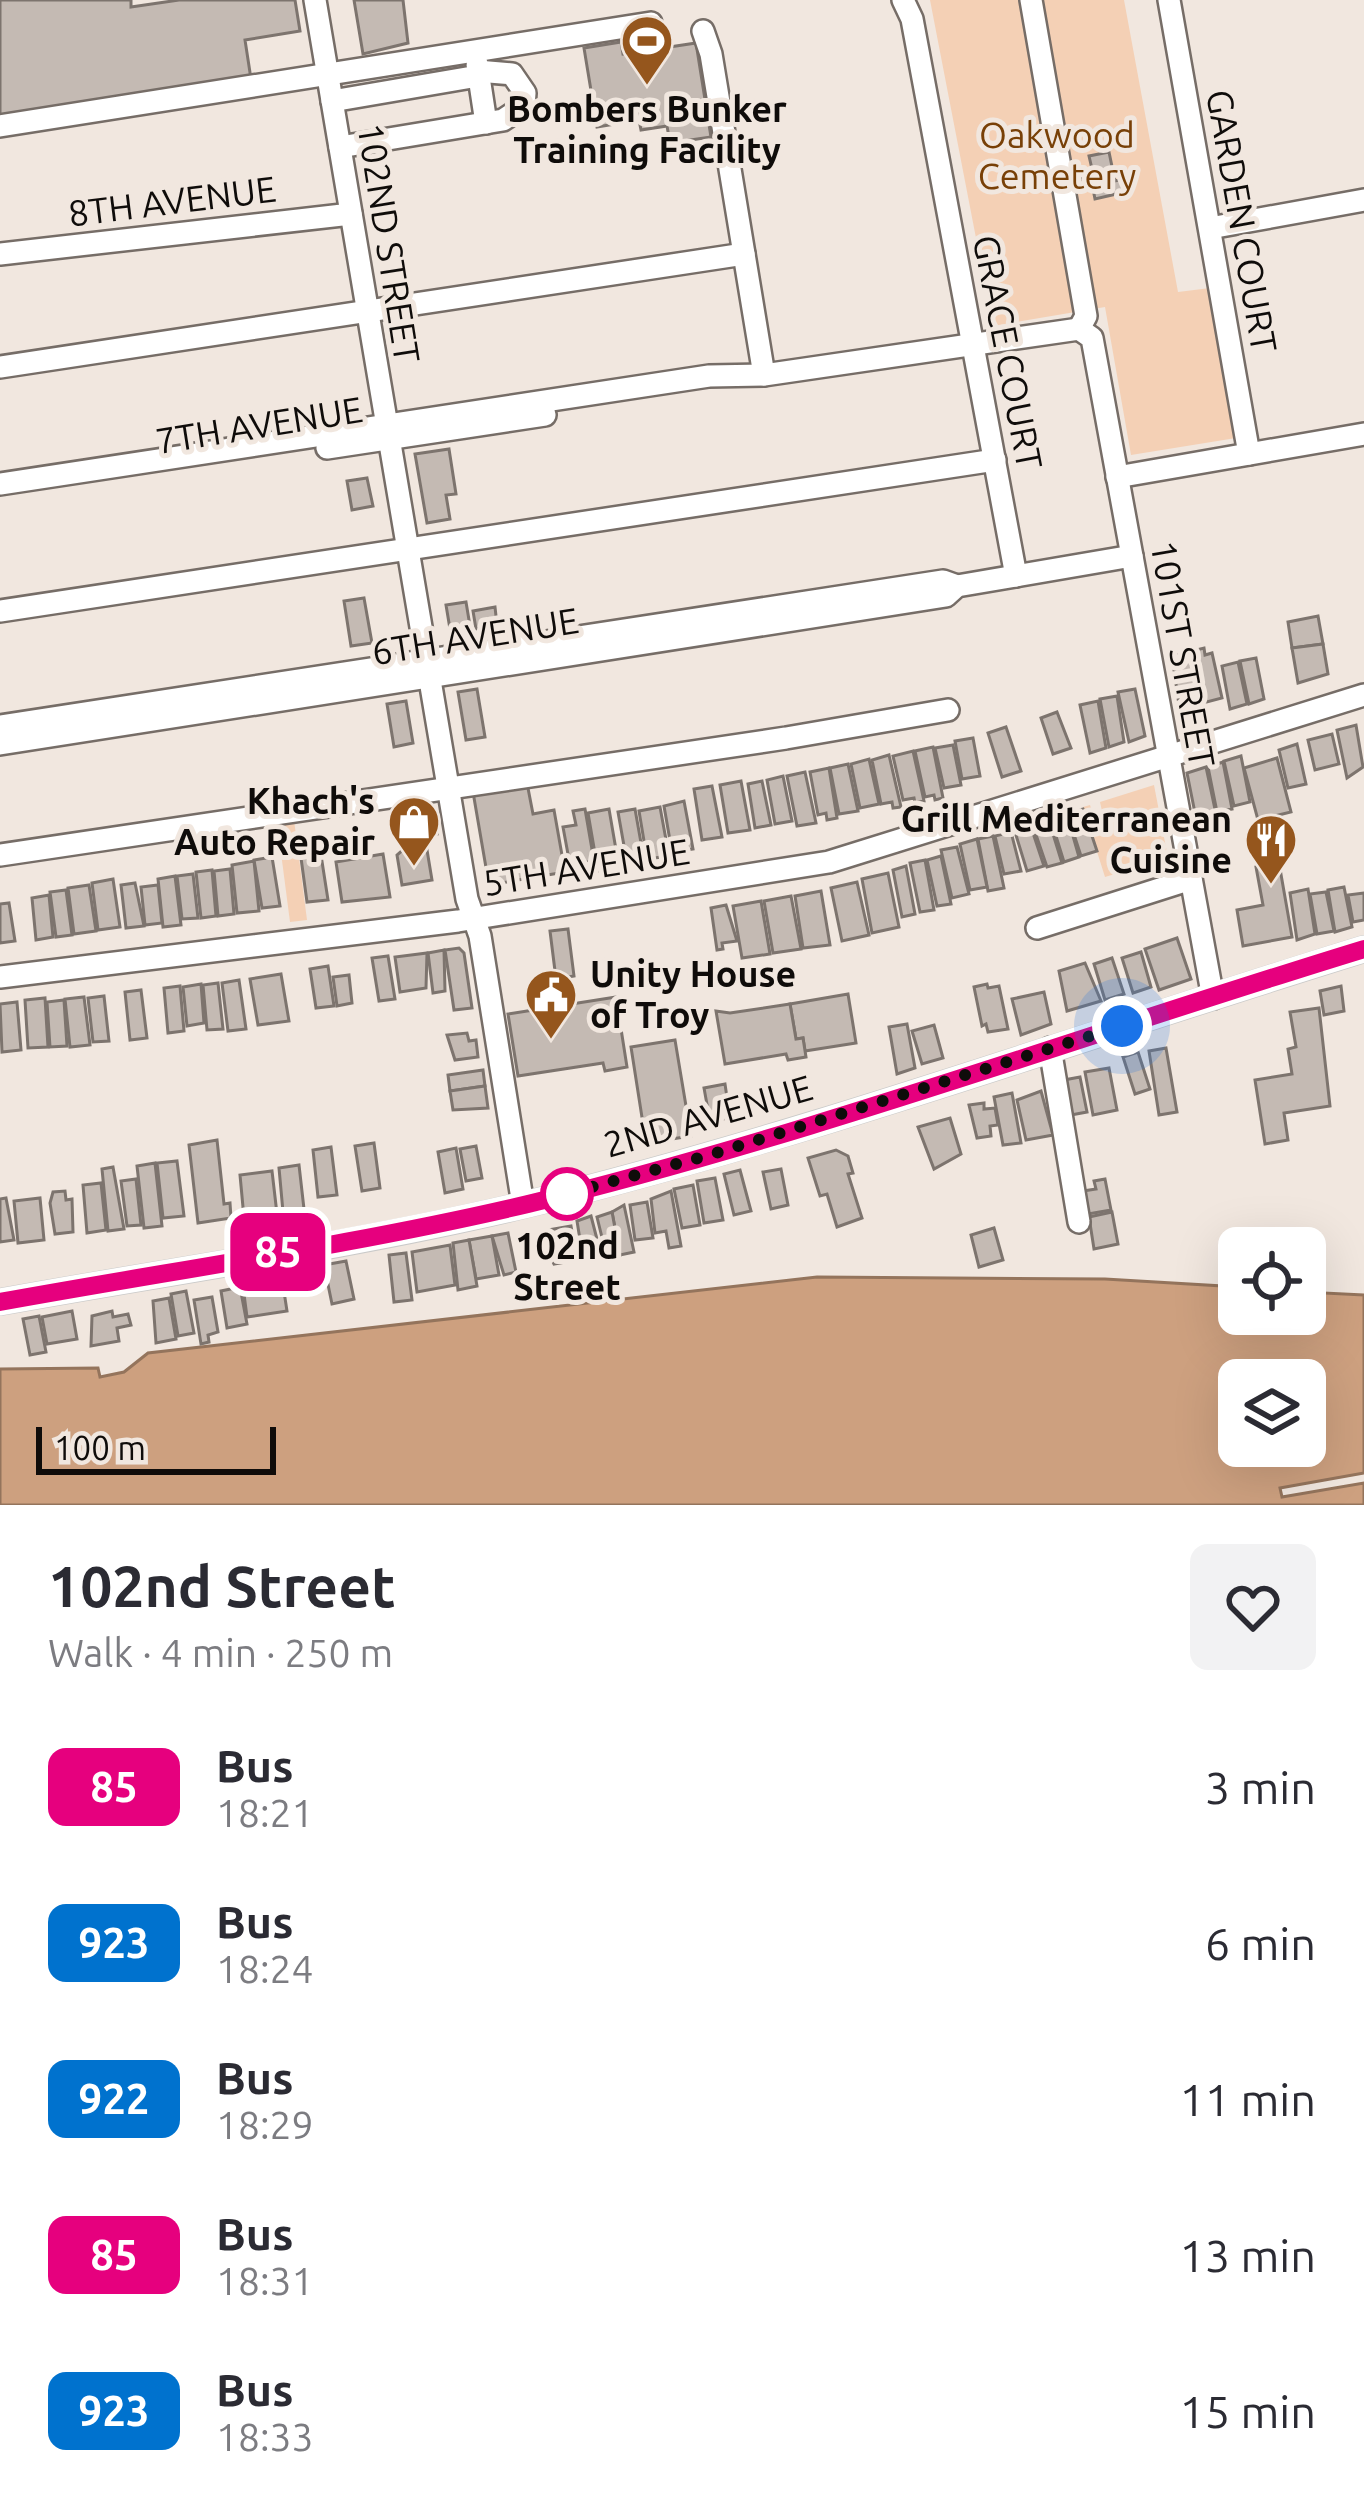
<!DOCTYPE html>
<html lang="en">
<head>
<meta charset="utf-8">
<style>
  :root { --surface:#fff; --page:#f2f2f3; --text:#2b2b33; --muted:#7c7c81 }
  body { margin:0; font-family:Ubuntu,sans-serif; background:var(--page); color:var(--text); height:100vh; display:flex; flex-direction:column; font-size:45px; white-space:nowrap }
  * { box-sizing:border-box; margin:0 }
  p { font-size:39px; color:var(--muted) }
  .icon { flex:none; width:66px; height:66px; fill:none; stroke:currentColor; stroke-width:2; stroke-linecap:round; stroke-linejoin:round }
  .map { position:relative; height:1505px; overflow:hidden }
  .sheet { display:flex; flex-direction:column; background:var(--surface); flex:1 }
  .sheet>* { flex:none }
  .badge { padding:0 24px; border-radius:18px; font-size:42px; line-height:78px }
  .tools { position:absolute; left:1218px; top:1227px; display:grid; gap:24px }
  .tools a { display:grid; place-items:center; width:108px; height:108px; border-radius:18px; background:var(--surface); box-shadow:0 12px 48px #0002; font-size:60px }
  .scale { position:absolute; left:36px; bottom:30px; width:240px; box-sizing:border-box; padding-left:12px; border:6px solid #0f0c0a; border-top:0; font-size:33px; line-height:42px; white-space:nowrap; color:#0f0c0a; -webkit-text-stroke:9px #f1e7df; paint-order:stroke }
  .you { position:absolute; width:60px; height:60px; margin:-30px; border:9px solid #fff; border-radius:50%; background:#1a73e8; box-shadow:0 0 0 18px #1a73e833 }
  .map>.badge { position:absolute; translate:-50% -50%; box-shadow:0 0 0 6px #fff }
  .round { display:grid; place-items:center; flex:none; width:126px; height:126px; border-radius:18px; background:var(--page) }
  .overview { display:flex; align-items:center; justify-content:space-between; height:204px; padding:0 48px }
  h1 { font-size:57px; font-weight:700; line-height:90px }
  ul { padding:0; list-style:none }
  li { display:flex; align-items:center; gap:36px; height:156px; padding:0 48px }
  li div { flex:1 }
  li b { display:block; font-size:45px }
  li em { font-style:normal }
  li .badge { min-width:132px; font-weight:700; text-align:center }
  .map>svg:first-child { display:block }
  .green { fill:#f4d0b5 }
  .water { fill:#cda07f; stroke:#94745c; stroke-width:3; fill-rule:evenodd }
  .building { fill:#c4bab3; stroke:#7d746e; stroke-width:3 }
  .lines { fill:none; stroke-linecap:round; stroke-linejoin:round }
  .minor-casing { stroke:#766d67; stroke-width:26 }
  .major-casing { stroke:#cacac9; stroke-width:28 }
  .minor { stroke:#fff; stroke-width:21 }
  .major { stroke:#dcad83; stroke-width:24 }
  .line-casing { stroke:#fff; stroke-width:27 }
  .line { stroke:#e6007e; stroke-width:18 }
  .walk { stroke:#0f0c0a; stroke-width:12; stroke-dasharray:0 21.6 }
  .stop-dot { fill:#fff; stroke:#e6007e; stroke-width:6 }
  .labels { text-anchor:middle; stroke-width:10; stroke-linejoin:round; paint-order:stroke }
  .poi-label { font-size:36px; font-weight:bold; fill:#0f0c0a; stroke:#f1e7df; text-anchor:end }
  .park-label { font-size:36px; fill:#784007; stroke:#f1e7df }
  .street-label { font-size:36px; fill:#0f0c0a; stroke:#f1e7df }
  .stop-label { font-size:36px; font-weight:bold; fill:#0f0c0a; stroke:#f1e7df }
</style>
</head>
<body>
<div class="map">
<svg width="1364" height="1505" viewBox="0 0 1364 1505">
  <rect width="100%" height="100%" fill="#f1e7df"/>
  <g class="green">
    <path d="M930,0h194l54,292 32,-4 26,150 -105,17 -26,-148 -112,19z"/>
    <path d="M1154,785l14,73 -63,19 -22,-70 7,-2 3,9 9,-3 -2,-9z"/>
    <path d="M294,820l13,100 -17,2 -13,-100z"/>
  </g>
  <path class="water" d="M817,1277l288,2 134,8v27h66v-22l59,3v178l-84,15 2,9 82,-14v22h-1364v-136l98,-1 2,9 24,-5 24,-19zM1239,1380h66v66h-66z"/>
  <g class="building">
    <path d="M0,0h131v7l48,-7h116l5,31 -55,9 6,39 -251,37z"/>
    <path d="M354,0h49l5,43 -45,11z"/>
    <path d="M621,42l2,12 73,-11 15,94 -41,6 -3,-17 -26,4 -2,-10 -42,7 -13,-79z"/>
    <path d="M1109,152l6,29 8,-2 2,13 -30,7 -2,-10 -8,1 -4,-19 11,-2 -3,-13z"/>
    <path d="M449,449l7,45 -10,1 4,24 -23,4 -12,-69z"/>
    <path d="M367,478l6,28 -21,4 -5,-29z"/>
    <path d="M364,598l8,45 -21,3 -7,-45z"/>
    <path d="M466,602l5,30 -20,3 -5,-30z"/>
    <path d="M495,607l2,18 -21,4 -3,-18z"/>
    <path d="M1318,616l5,28 -31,4 -4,-26z"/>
    <path d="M1323,644l5,30 -30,9 -6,-35z"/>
    <path d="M1204,648l1,7 7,-2 10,45 -27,7 2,10 -16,4 -9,-63z"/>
    <path d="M1256,658l8,41 -15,5 -9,-43z"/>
    <path d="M1238,662l9,42 -17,5 -8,-43z"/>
    <path d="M477,689l8,48 -19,3 -8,-48z"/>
    <path d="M1135,689l10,47 -16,6 -11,-50z"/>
    <path d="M1117,696l7,46 -15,5 -9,-48z"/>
    <path d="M406,701l7,42 -19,4 -7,-43z"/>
    <path d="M1098,701l8,47 -16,5 -10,-48z"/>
    <path d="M1057,712l14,36 -18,6 -12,-36z"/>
    <path d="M1356,725l7,42 -16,11 -10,-48z"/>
    <path d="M1006,727l15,44 -19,6 -14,-44z"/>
    <path d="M1332,734l7,30 -24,6 -7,-30z"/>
    <path d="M973,738l7,38 -18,3 -7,-38z"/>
    <path d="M1297,744l9,40 -18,4 -9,-38z"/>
    <path d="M953,745l8,40 -17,3 -9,-40z"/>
    <path d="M933,747l10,51 -8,2 -1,-5 -9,2 -10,-46z"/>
    <path d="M913,751l11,50 -9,2 -1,-5 -11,2 -10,-44z"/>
    <path d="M889,755l12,52 -8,1 -1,-6 -11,2 -9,-44z"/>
    <path d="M1241,756l9,46 -16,4 -10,-45z"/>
    <path d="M1277,758l14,54 -33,8 -14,-52z"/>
    <path d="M869,759l10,45 -19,4 -9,-44z"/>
    <path d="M1223,762l9,47 -15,3 -9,-45z"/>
    <path d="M848,764l10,47 -19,3 -9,-46z"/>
    <path d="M1206,767l10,47 -20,4 -9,-45z"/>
    <path d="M829,768l8,50 -10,2 -1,-7 -8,2 -8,-43z"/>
    <path d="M805,772l11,51 -19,3 -10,-50z"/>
    <path d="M783,776l9,45 -17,3 -8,-44z"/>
    <path d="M741,781l9,49 -22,3 -8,-48z"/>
    <path d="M762,781l9,44 -16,3 -7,-44z"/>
    <path d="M527,783l6,31 21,-4 11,62 -76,13 -16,-93z"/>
    <path d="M712,786l10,51 -20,3 -8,-51z"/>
    <path d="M429,798l8,36 -36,6 -5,-36z"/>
    <path d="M684,801l9,48 -21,3 -8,-46z"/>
    <path d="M660,807l9,49 -22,3 -8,-48z"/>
    <path d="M585,809l9,52 -24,4 -7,-38 13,-2 -3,-14z"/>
    <path d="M609,809l10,58 -21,4 -10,-58z"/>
    <path d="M635,809l8,45 -17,3 -8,-45z"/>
    <path d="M1083,809l14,42 -16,5 -14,-43z"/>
    <path d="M1067,815l12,42 -15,5 -13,-42z"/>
    <path d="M1049,821l13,42 -15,4 -14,-41z"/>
    <path d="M1031,827l13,39 -17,5 -12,-39z"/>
    <path d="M1011,832l10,39 -17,3 -9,-38z"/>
    <path d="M993,836l11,52 -16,3 -10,-52z"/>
    <path d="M977,839l10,48 -17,3 -10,-46z"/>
    <path d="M426,844l6,36 -30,5 -5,-30 8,-7z"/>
    <path d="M957,847l12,47 -17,4 -11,-48z"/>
    <path d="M383,854l7,43 -48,5 -6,-40z"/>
    <path d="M321,855l7,45 -21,2 -6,-44z"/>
    <path d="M941,856l10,48 -14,2 -10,-46z"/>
    <path d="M272,857l8,49 -18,2 -8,-48z"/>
    <path d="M925,860l9,50 -14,2 -10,-49z"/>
    <path d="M254,861l5,50 -22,2 -5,-48z"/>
    <path d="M1279,863l13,74 -49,9 -6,-36 26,-5 -7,-38z"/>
    <path d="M906,866l9,48 -13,3 -9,-47z"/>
    <path d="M230,869l4,45 -16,2 -4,-45z"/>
    <path d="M212,870l4,46 -15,2 -5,-46z"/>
    <path d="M888,873l11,54 -27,6 -10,-54z"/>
    <path d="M193,874l5,44 -16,1 -5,-43z"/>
    <path d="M175,876l6,49 -18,2 -5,-48z"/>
    <path d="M113,879l7,48 -22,3 -6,-47z"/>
    <path d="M857,882l12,53 -27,6 -11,-53z"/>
    <path d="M135,883l9,43 -18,2 -5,-43z"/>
    <path d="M89,885l7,46 -22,3 -6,-46z"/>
    <path d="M158,885l4,38 -17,2 -4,-38z"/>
    <path d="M1344,887l8,40 -17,5 -7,-42z"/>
    <path d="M1308,889l7,45 -18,6 -7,-47z"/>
    <path d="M66,890l6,45 -16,2 -6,-45z"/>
    <path d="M821,891l9,54 -27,3 -8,-52z"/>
    <path d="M1326,892l8,39 -17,3 -7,-40z"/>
    <path d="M1364,893v27l-11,2 -5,-27z"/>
    <path d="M49,895l4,42 -17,3 -4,-42z"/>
    <path d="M791,896l10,53 -28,4 -9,-52z"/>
    <path d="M761,901l9,53 -28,4 -9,-52z"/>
    <path d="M9,903l6,38 -15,2v-39z"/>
    <path d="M726,905l11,36 -15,2 1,6 -6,1 -6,-42z"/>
    <path d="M568,929l6,47 -18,3 -6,-48z"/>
    <path d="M1177,938l14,41 -32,11 -14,-41z"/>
    <path d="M459,948l5,5 8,55 -18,2 -9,-60z"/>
    <path d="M444,950l1,41 -12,2 -5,-40z"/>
    <path d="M1141,952l10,35 -18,6 -11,-35z"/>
    <path d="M427,953l-1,35 -26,4 -5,-35z"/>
    <path d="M388,956l7,43 -16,2 -7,-43z"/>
    <path d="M1112,958l12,36 -19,6 -11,-36z"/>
    <path d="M1085,963l16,38 -34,10 -8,-40z"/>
    <path d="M328,966l6,40 -18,2 -6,-39z"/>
    <path d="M281,974l8,47 -31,4 -8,-46z"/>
    <path d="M349,975l3,28 -15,3 -4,-29z"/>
    <path d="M239,980l7,49 -18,2 -6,-48z"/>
    <path d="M218,983l5,46 -16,1 -4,-45z"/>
    <path d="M201,984l3,39 -17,3 -4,-39z"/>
    <path d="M987,984l1,4 11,-2 9,43 -20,3 -2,-8 -4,2 -8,-39z"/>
    <path d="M180,986l4,45 -16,2 -4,-45z"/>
    <path d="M1341,986l3,25 -20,4 -4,-24z"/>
    <path d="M141,990l6,48 -17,2 -5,-48z"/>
    <path d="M1044,992l7,32 -30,11 -9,-36z"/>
    <path d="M848,994l8,49 -51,8 -2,-13 -7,1 -6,-35z"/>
    <path d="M104,996l5,45 -16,1 -5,-44z"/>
    <path d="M84,997l6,48 -20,2 -5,-48z"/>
    <path d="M616,997l11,70 -22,4 -2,-8 -85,13 -10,-62z"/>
    <path d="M45,998l3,49 -20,1 -3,-48z"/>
    <path d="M64,1000l3,46 -17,1 -3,-45z"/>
    <path d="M17,1002l4,48 -19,2 -2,-48z"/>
    <path d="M790,1004l6,35 7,-1 3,19 -18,3 -2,-6 -61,10 -9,-53 14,2z"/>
    <path d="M1319,1008l11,98 -46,7 4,27 -23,4 -10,-64 37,-6 -4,-25 8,-2 -6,-35z"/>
    <path d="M907,1024l8,44 -18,6 -8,-47z"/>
    <path d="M934,1025l9,33 -21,6 -10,-33z"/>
    <path d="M467,1033l2,8 7,-1 2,17 -23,3 -8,-25z"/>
    <path d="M675,1040l16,96 -45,7 -15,-96z"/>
    <path d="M1166,1048l11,64 -18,3 -10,-64z"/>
    <path d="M1138,1052l12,37 -15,5 -12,-37z"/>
    <path d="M1109,1068l8,42 -24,5 -8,-43z"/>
    <path d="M483,1070l2,16 -35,5 -2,-16z"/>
    <path d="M1080,1077l7,35 -16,3 -7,-35z"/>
    <path d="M725,1084l5,34 -20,3 -6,-33z"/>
    <path d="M485,1086l3,22 -35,2 -3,-19z"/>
    <path d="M1041,1091l12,44 -27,5 -9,-40z"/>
    <path d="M1012,1093l9,50 -18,2 -9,-48z"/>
    <path d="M984,1103v6l11,-1 3,17 -8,1 1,10 -14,2 -8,-33z"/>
    <path d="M950,1118l11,36 -27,15 -16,-42z"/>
    <path d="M217,1140l7,64 6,-1 1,15 -33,5 -9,-78z"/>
    <path d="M374,1143l6,45 -18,3 -7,-45z"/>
    <path d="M476,1146l6,32 -16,3 -6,-32z"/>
    <path d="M331,1147l6,48 -19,2 -5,-47z"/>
    <path d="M456,1148l7,41 -18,4 -7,-41z"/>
    <path d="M836,1150l12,6 5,17 -5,1 14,44 -25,9 -10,-33 -7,2 -12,-38z"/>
    <path d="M177,1161l7,55 -21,2 -6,-55z"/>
    <path d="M155,1163l7,63 -18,2 -7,-62z"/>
    <path d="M299,1165l5,44 -21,3 -4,-44z"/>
    <path d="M113,1167l11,62 -16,2 -6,-62z"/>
    <path d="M781,1169l7,36 -17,4 -8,-37z"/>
    <path d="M740,1170l11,41 -17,4 -10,-41z"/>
    <path d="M272,1171l5,43 -33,4 -4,-43z"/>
    <path d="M715,1178l8,42 -19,3 -7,-42z"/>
    <path d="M136,1179l5,46 -14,1 -6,-45z"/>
    <path d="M1105,1179l6,31 -23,4 -5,-23 13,-2 -2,-8z"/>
    <path d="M101,1183l5,47 -19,3 -4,-48z"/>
    <path d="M693,1185l7,40 -18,3 -8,-39z"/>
    <path d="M65,1191l1,9 6,-1 1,33 -18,2 -5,-31 3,-11z"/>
    <path d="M671,1191l10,55 -12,2 -3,-17 -11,2 -4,-34z"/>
    <path d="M6,1198l8,42 -14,2v-43z"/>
    <path d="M40,1198l4,42 -26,3 -4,-42z"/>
    <path d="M647,1202l6,36 -18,2 -5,-35z"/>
    <path d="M624,1205l10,47 -14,3 -8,-43z"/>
    <path d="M612,1212l8,43 -13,3 -10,-41z"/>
    <path d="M1112,1212l6,32 -24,5 -5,-32z"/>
    <path d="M591,1216l7,27 -17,3 -4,-25z"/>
    <path d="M571,1226l6,34 -23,4 -6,-12v-22z"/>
    <path d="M994,1228l9,32 -24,7 -8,-32z"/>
    <path d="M508,1233l8,39 -12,3 -12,-39z"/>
    <path d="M492,1236l7,39 -23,4 -7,-39z"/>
    <path d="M469,1240l8,46 -19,4 -5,-47z"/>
    <path d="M450,1245l5,40 -38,7 -5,-40z"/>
    <path d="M406,1253l6,47 -18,2 -5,-47z"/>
    <path d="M346,1261l8,38 -22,5 -8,-39z"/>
    <path d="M281,1272l6,39 -40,6 -5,-38z"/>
    <path d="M240,1287l7,37 -20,4 -6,-37z"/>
    <path d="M186,1291l8,42 -16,3 -7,-42z"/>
    <path d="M212,1297l6,35 -10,3 1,7 -8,2 -7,-44z"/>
    <path d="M169,1298l7,41 -20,4 -3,-42z"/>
    <path d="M72,1311l5,28 -30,5 -5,-27z"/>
    <path d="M112,1311l1,6 15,-3 3,11 -14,3 2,13 -28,5 1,-30z"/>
    <path d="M39,1316l7,36 -16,3 -7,-36z"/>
  </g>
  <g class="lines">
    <g class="minor-casing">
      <g id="minor">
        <path d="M315,0l152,899 13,37 43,269"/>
        <path d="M903,0l9,19 104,557"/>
        <path d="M1031,0l55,316 -7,13"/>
        <path d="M1169,0l80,454"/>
        <path d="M703,31l8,23 53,321"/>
        <path d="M477,64l9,59"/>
        <path d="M332,101l146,-25"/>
        <path d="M0,126l651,-103"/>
        <path d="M340,147l163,-27 21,-14 1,-13 -13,-19 -35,-3"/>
        <path d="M1210,228l154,-28"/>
        <path d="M0,254l351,-40"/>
        <path d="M1079,329l13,9 121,660"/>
        <path d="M0,367l744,-113"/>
        <path d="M327,448l218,-33"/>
        <path d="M1117,477l247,-43"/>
        <path d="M0,484l709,-108 55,-1 315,-46"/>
        <path d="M0,611l995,-151"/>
        <path d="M0,726l943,-145 14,5"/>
        <path d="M0,744l946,-148 11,-10 175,-30"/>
        <path d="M0,855l786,-117 162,-28"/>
        <path d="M1037,928l154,-49"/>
        <path d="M0,977l458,-56 371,-59 535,-167"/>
        <path d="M1050,1048l29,174"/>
      </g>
    </g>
    <g class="major-casing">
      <path id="major" d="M0,1302c176,-32 355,-56 528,-98 283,-70 558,-169 836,-255"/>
    </g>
    <use href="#minor" class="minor"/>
    <use href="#major" class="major"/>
  </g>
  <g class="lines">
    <g class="line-casing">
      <path id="line" d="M0,1302c176,-32 354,-57 528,-98 283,-69 558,-170 836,-255"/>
    </g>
    <use href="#line" class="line"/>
    <path class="walk" d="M567,1194l-8,2 154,-42 409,-128"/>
  </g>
  <defs>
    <g id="stadium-pin" transform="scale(2.7)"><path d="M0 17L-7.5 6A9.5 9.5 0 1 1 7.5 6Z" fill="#95561d" stroke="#f1e7df"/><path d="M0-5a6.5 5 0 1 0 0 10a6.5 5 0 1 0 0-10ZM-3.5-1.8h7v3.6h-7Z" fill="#fff"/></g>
    <g id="shop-pin" transform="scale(2.7)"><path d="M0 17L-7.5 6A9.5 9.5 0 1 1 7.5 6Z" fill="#95561d" stroke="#f1e7df"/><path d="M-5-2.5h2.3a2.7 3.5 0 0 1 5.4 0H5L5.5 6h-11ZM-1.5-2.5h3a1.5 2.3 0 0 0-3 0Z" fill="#fff"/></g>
    <g id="restaurant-pin" transform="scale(2.7)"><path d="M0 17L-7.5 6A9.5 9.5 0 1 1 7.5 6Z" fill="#95561d" stroke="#f1e7df"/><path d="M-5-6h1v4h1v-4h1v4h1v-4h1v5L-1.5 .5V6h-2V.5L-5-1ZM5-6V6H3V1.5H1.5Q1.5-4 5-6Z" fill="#fff"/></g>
    <g id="civic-pin" transform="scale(2.7)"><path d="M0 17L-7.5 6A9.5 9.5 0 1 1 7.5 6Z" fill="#95561d" stroke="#f1e7df"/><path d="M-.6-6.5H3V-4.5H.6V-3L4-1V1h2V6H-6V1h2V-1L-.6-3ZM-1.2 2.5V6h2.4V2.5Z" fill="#fff"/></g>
  </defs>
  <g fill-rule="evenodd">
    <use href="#stadium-pin" x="647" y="41"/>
    <use href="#shop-pin" x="414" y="822"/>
    <use href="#restaurant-pin" x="1271" y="840"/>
    <use href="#civic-pin" x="551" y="995"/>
  </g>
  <circle class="stop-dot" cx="567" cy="1194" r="24"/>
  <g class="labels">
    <g class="poi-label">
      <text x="647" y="122" text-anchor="middle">Bombers Bunker<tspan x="647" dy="41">Training Facility</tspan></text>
      <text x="375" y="814">Khach's<tspan x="375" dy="41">Auto Repair</tspan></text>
      <text x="1232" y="832">Grill Mediterranean<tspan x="1232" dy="41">Cuisine</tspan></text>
      <text x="590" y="987" text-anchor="start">Unity House<tspan x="590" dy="41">of Troy</tspan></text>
    </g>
    <g class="park-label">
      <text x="1057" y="148">Oakwood<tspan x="1057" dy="41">Cemetery</tspan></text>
    </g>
    <g class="street-label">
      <text transform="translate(172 201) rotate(-7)" y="13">8TH AVENUE</text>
      <text transform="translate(1242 221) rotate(80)" y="13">GARDEN COURT</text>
      <text transform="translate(389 243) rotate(81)" y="13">102ND STREET</text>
      <text transform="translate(1008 352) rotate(79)" y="13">GRACE COURT</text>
      <text transform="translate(259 425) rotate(-9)" y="13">7TH AVENUE</text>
      <text transform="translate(475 636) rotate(-9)" y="13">6TH AVENUE</text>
      <text transform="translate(1183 654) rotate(80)" y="13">101ST STREET</text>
      <text transform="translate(586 867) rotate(-9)" y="13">5TH AVENUE</text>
      <text transform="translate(708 1116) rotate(-16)" y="13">2ND AVENUE</text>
    </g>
    <g class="stop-label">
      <text x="567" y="1259">102nd<tspan x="567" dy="41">Street</tspan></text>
    </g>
  </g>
</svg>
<div class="tools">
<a><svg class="icon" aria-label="locate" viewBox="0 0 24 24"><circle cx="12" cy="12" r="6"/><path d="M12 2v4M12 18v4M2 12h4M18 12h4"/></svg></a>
<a><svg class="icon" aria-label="layers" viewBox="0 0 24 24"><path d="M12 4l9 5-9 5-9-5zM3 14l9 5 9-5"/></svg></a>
</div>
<div class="scale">100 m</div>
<div class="you" style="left:1122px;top:1026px"></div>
<b class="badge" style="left:278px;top:1252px;background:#e6007e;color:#fff">85</b>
</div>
<section class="sheet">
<div class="overview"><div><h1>102nd Street</h1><p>Walk · 4 min · 250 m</p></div><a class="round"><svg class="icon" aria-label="heart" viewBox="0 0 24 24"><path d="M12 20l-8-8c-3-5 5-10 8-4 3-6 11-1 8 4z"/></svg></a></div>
<ul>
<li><span class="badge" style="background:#e6007e;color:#fff">85</span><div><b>Bus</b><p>18:21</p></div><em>3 min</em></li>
<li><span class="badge" style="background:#0072ce;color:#fff">923</span><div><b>Bus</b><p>18:24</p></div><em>6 min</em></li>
<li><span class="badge" style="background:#0072ce;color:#fff">922</span><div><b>Bus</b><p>18:29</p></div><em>11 min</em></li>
<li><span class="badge" style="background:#e6007e;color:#fff">85</span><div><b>Bus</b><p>18:31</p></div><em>13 min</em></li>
<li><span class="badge" style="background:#0072ce;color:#fff">923</span><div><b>Bus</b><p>18:33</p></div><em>15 min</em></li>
</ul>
</section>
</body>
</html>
